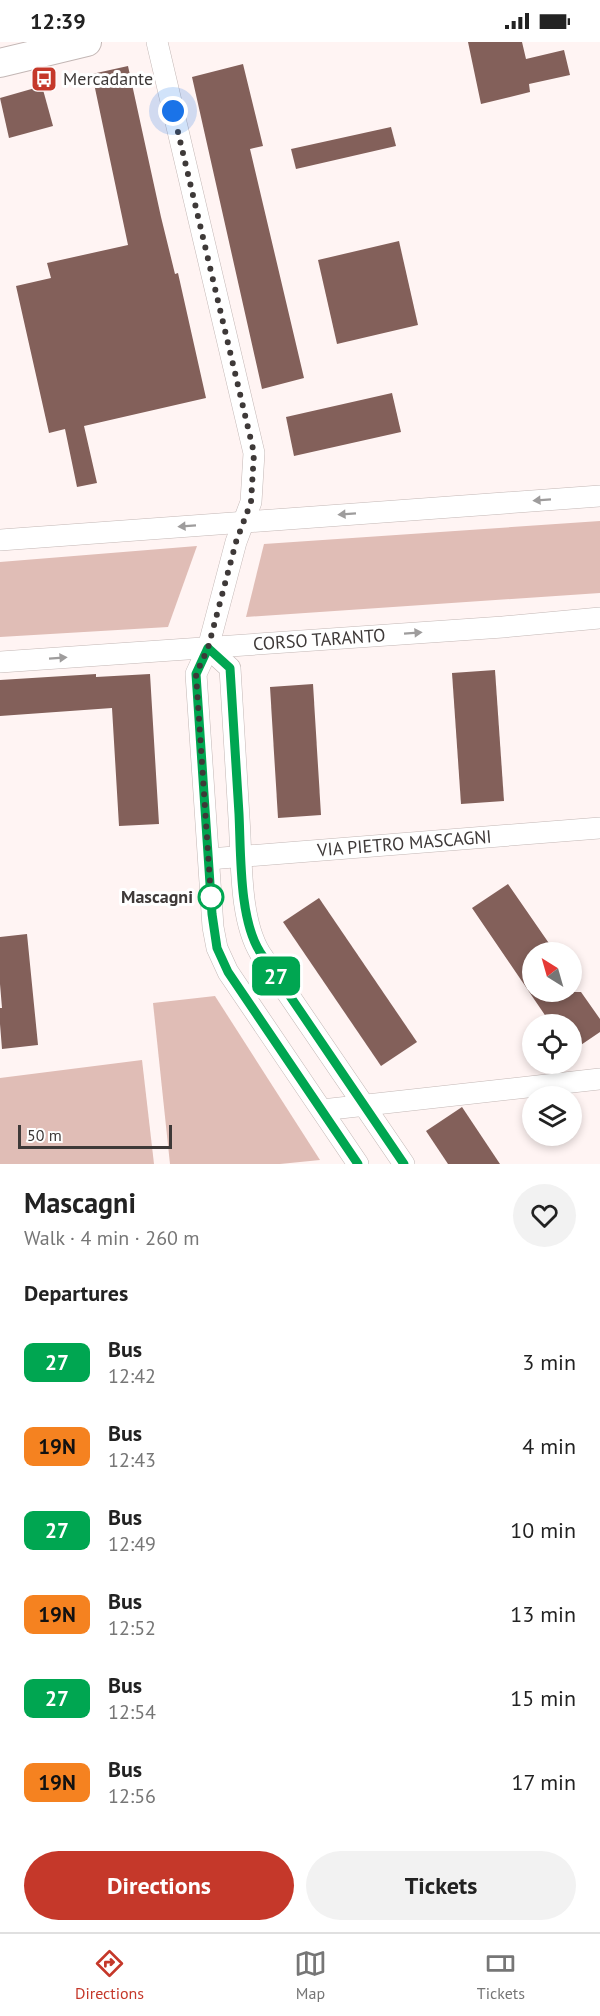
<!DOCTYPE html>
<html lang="en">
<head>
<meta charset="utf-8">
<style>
  :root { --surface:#fff; --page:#f2f2f2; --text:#222; --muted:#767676; --line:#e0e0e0; --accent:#c5382a }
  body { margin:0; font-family:"PT Sans",sans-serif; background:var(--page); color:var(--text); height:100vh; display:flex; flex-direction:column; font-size:22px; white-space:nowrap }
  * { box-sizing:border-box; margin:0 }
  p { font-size:20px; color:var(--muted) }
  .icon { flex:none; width:33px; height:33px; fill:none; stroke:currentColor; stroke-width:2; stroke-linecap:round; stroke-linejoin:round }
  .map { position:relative; height:1122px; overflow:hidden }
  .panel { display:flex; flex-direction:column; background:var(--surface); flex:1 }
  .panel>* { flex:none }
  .badge { padding:0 12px; border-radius:9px; font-size:21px; line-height:39px }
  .needle { width:39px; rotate:323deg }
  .controls { position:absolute; left:522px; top:900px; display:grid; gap:12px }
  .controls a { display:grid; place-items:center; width:60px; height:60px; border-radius:50%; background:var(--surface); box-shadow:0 3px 9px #0003; font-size:30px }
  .scale { position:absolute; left:18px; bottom:15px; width:154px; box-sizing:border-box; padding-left:6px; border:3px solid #3e3938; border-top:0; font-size:16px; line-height:21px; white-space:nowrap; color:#3e3938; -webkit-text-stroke:4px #fff; paint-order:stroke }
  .you { position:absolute; width:30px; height:30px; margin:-15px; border:4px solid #fff; border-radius:50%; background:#1a73e8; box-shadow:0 0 0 9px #1a73e833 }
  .map>.badge { position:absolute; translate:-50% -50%; box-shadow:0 0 0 3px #fff }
  h2 { padding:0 24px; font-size:22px; line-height:54px }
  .round { display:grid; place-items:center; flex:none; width:63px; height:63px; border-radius:32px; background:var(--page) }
  .head { display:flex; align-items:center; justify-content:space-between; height:102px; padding:0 24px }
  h1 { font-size:28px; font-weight:700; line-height:45px }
  .cta { display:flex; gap:12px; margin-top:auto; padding:12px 24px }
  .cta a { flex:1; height:69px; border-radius:36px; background:var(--accent); color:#fff; font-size:24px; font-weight:700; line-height:69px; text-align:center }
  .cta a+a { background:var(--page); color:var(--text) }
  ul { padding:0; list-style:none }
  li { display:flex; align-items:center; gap:18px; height:84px; padding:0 24px }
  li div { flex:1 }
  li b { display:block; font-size:22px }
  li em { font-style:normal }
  li .badge { min-width:66px; font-weight:700; text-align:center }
  .status { display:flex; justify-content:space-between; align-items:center; height:42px; padding:0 30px; background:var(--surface); direction:ltr }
  .status svg { height:16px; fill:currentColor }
  .dock { display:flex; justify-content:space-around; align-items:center; height:84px; border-top:2px solid var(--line); background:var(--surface); font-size:16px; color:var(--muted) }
  .dock a { display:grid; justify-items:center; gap:3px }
  .dock .on { color:var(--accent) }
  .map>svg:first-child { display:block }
  .green { fill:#e0bdb6 }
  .building { fill:#83605a }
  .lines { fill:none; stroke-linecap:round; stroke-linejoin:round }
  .street-casing { stroke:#c3b7b5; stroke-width:22 }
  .secondary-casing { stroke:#c3b7b5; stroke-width:30 }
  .street { stroke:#fff; stroke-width:21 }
  .secondary { stroke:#fff; stroke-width:28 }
  .oneway { fill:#9e9c9c }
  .line-casing { stroke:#fff; stroke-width:14 }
  .line { stroke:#00a651; stroke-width:9 }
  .walk { stroke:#3e3938; stroke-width:6; stroke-dasharray:0 10.8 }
  .stop-dot { fill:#fff; stroke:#00a651; stroke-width:3 }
  .labels { text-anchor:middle; stroke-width:6; stroke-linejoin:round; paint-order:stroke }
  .poi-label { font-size:18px; fill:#3e3938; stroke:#fff; text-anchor:start }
  .street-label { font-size:18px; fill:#3e3938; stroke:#fff }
  .stop-label { font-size:18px; font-weight:bold; fill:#3e3938; stroke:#fff; text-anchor:end }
</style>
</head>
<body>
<div class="status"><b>12:39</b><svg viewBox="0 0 49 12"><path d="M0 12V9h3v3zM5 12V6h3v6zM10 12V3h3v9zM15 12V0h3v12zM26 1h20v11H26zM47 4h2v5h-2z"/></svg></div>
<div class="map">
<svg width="600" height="1122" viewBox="0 0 600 1122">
  <rect width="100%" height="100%" fill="#fff4f3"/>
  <g class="green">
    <path d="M600,479v72l-354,24 18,-73z"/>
    <path d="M197,504l-29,81 -168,10v-75z"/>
    <path d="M215,954l105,164 -40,4h-110l-17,-161z"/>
    <path d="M142,1018l12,104h-154v-86z"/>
  </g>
  <g class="building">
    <path d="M468,0h54l4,17 38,-9 6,25 -41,9 1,8 -49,12z"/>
    <path d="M243,22l20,82 -13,3 54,229 -42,11 -70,-312z"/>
    <path d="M128,24l33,151 14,57 3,-1 28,125 -122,28 13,57 -20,4 -12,-58 -16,4 -33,-147 35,-8 -4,-15 81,-18 -36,-171z"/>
    <path d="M42,44l11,40 -44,12 -9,-40z"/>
    <path d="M391,85l5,19 -100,23 -5,-20z"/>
    <path d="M399,199l19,84 -81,19 -19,-84z"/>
    <path d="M392,351l9,39 -107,24 -8,-39z"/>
    <path d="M495,628l9,131 -43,3 -9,-131z"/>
    <path d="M96,632v3l54,-3 9,150 -40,2 -7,-118 -112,8v-36z"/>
    <path d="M313,642l8,131 -43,3 -8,-131z"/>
    <path d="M508,842l47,68h-23v40h49l19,27v13l-28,19v-27h-21l-79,-116z"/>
    <path d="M319,856l98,144 -36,24 -98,-144z"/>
    <path d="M27,892l11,111 -36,4 -2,-25v-16h2l-2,-24v-47z"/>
    <path d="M462,1065l38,57h-52l-22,-33z"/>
  </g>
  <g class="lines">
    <g class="street-casing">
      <g id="street">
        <path d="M157,0l97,411 -3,49 -15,40 -28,106 -12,26 17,253 4,21 11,24 130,192"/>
        <path d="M0,498l600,-44"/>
        <path d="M208,606l22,20c3,50 6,100 9,150 3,41 0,100 21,135l144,211"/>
        <path id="s1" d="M0,620l503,-35 97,-9"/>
        <path id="s2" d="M209,817l391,-31"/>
        <path d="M322,1068l278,-31"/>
      </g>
    </g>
    <g class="secondary-casing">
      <path id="secondary" d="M0,21l87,-21"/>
    </g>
    <use href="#street" class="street"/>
    <use href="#secondary" class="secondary"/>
  </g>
  <defs><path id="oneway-solid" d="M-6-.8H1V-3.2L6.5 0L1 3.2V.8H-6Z" transform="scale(1.5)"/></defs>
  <g class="oneway">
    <use href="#oneway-solid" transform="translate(542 458) rotate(176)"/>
    <use href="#oneway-solid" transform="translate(347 472) rotate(176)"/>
    <use href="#oneway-solid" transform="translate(187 484) rotate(176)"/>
    <use href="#oneway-solid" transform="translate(413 591) rotate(-4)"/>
    <use href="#oneway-solid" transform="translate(58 616) rotate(-4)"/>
  </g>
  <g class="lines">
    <g class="line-casing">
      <path id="line" d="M358,1122l-130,-192 -11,-24 -5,-34 -16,-240 12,-26 22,20c3,48 6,97 9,146 2,40 0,105 21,138l144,212"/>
    </g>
    <use href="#line" class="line"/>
    <path class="walk" d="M173,69l81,342 -3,49 -15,40 -28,106 -12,26 15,223"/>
  </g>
  <defs>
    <g id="bus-square" transform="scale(1.35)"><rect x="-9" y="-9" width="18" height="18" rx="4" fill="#c5382a" stroke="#fff"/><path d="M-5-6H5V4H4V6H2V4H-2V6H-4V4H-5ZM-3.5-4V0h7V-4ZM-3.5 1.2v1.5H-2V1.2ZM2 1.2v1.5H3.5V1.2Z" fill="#fff"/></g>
  </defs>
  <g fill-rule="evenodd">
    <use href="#bus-square" x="44" y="37"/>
  </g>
  <circle class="stop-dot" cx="211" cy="855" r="12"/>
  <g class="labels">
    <g class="poi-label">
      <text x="63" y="43">Mercadante</text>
    </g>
    <g class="street-label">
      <text dy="6" stroke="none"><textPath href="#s1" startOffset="320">CORSO TARANTO</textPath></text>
      <text dy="6" stroke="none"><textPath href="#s2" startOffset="196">VIA PIETRO MASCAGNI</textPath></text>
    </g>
    <g class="stop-label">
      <text x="193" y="861">Mascagni</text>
    </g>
  </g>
</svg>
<div class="controls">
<a><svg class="needle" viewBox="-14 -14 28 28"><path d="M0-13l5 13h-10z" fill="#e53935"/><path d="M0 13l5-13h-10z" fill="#767676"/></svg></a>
<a><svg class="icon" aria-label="locate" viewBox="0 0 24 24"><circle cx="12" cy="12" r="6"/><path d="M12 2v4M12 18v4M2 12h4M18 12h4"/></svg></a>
<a><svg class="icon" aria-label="layers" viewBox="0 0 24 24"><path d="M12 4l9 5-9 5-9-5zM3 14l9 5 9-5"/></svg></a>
</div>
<div class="scale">50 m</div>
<div class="you" style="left:173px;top:69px"></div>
<b class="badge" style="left:276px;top:934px;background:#00a651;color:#fff">27</b>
</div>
<section class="panel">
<div class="head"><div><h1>Mascagni</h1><p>Walk · 4 min · 260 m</p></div><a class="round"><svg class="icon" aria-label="heart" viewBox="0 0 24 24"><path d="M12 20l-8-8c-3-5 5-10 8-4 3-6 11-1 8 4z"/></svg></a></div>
<h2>Departures</h2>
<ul>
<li><span class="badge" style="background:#00a651;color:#fff">27</span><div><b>Bus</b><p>12:42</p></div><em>3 min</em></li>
<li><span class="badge" style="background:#f58220;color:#111">19N</span><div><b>Bus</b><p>12:43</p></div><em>4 min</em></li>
<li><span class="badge" style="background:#00a651;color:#fff">27</span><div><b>Bus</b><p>12:49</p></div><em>10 min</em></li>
<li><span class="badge" style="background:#f58220;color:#111">19N</span><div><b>Bus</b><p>12:52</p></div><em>13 min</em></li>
<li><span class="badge" style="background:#00a651;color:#fff">27</span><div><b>Bus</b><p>12:54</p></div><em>15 min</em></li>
<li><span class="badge" style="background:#f58220;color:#111">19N</span><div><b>Bus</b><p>12:56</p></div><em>17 min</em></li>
</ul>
<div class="cta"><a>Directions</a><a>Tickets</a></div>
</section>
<nav class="dock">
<a class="on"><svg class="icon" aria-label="directions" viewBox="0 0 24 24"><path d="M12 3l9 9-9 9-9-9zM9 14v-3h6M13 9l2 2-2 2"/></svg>Directions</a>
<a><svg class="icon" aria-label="map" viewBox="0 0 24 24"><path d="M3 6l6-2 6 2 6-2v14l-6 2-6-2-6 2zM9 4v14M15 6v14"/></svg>Map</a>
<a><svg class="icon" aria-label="tickets" viewBox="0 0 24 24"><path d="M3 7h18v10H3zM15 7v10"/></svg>Tickets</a>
</nav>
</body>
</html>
